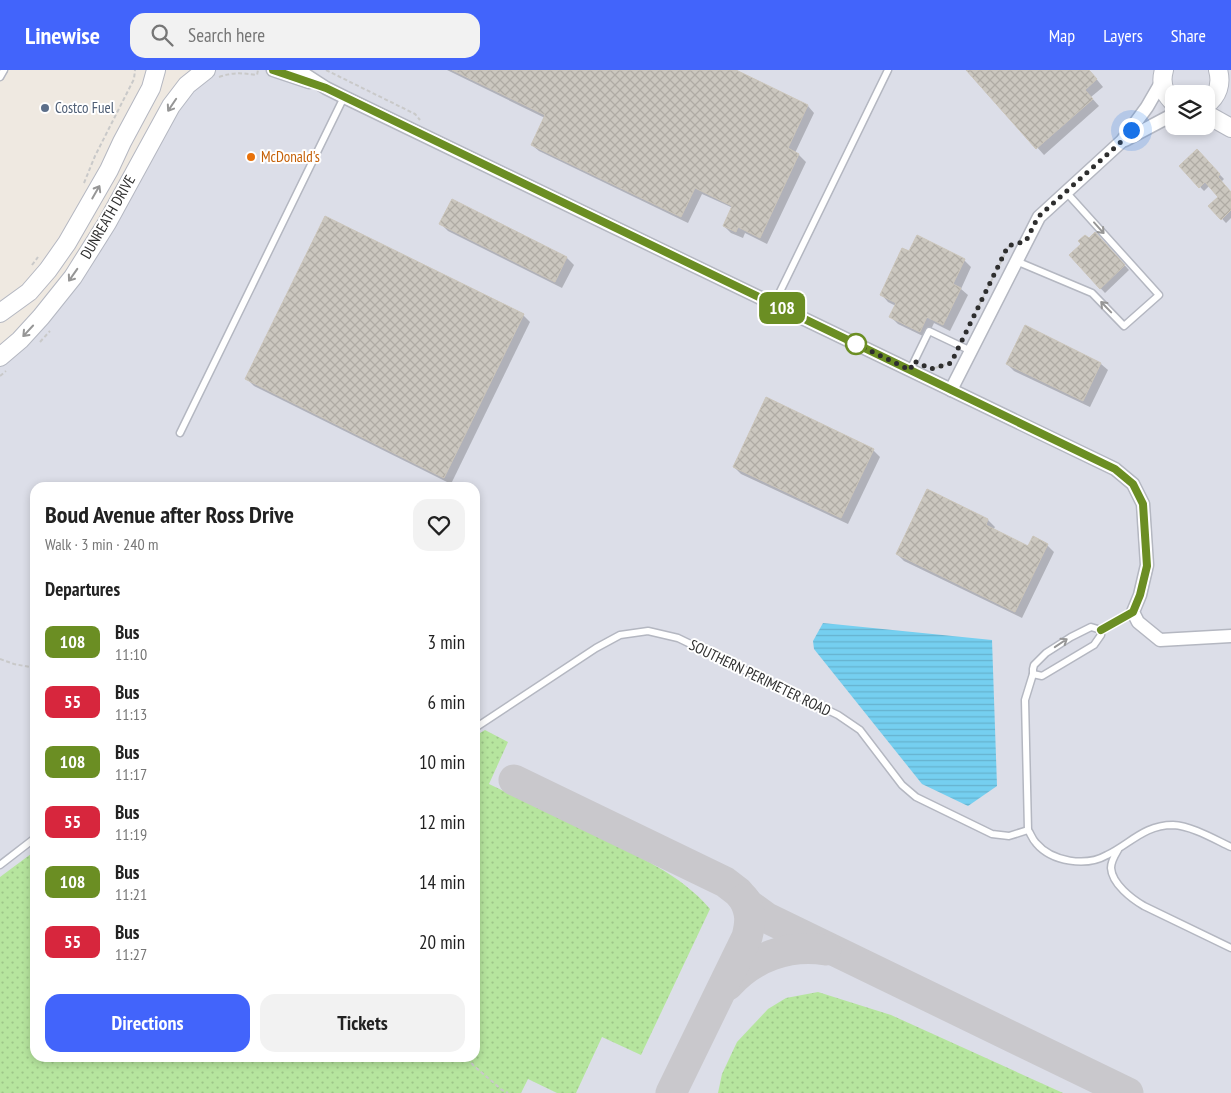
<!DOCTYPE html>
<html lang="en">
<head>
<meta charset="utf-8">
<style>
  :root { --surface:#fff; --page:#f2f2f2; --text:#222; --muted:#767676; --accent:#4264fb }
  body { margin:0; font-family:"PT Sans Narrow",sans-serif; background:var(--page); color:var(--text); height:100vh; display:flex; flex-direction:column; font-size:19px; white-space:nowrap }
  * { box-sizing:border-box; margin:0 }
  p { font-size:16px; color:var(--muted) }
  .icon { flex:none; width:28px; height:28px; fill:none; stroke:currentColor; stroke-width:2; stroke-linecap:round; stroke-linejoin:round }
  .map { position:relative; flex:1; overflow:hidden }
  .panel { position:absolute; left:30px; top:412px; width:450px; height:580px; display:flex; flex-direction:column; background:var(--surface); border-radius:15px; box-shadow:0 2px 8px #0003 }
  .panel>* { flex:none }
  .badge { padding:0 10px; border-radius:8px; font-size:18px; line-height:32px }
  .buttons { position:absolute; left:1165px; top:15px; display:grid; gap:10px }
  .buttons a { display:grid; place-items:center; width:50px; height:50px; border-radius:10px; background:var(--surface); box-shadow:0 2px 8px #0003; font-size:25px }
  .you { position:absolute; width:25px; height:25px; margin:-12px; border:4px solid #fff; border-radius:50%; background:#1a73e8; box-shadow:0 0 0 8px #1a73e833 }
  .map>.badge { position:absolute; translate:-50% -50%; box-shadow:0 0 0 2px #fff }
  h2 { padding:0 15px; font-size:19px; line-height:45px }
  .round { display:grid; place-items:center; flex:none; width:52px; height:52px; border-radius:15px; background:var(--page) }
  .overview { display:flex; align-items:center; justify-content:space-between; height:85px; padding:0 15px }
  h1 { font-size:24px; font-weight:700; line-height:38px }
  .primary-button { display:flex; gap:10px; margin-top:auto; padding:10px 15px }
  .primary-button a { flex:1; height:58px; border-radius:15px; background:var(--accent); color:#fff; font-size:20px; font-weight:700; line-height:58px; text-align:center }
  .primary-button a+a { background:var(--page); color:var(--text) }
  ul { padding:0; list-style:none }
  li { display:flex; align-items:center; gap:15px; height:60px; padding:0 15px }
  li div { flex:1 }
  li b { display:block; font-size:19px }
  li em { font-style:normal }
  li .badge { min-width:55px; font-weight:700; text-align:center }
  header { display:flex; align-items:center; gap:30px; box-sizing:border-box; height:70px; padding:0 25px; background:var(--accent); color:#fff }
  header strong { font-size:24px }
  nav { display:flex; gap:28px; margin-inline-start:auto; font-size:18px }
  .search { width:350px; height:45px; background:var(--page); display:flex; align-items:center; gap:12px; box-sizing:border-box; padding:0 18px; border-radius:15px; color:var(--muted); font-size:19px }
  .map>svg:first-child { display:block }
  .airport { fill:#dcdee8; fill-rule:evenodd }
  .grass { fill:url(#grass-dots) }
  .water { fill:url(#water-rules) }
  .shadow { fill:#0003 }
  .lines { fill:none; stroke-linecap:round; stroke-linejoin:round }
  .taxiway { stroke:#c9c8cc; stroke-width:31 }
  .building { fill:url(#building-cross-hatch); stroke:#cbc5ba }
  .service-casing { stroke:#b4b7c1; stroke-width:9 }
  .minor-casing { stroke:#b4b7c1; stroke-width:15 }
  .secondary-casing { stroke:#b4b7c1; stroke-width:20 }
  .path { stroke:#c9c9c9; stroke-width:2; stroke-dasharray:4 2.5; stroke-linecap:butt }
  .service { stroke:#fff; stroke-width:6 }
  .minor { stroke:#fff; stroke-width:12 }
  .secondary { stroke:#fff; stroke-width:18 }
  .oneway { stroke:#969696 }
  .line-casing { stroke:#fff; stroke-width:11 }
  .line { stroke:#6b8e23; stroke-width:8 }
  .walk { stroke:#2e2e2e; stroke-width:5; stroke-dasharray:0 9 }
  .service-dot { fill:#5c6f8a; stroke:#fff; stroke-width:2 }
  .food-dot { fill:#e8710a; stroke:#fff; stroke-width:2 }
  .stop-dot { fill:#fff; stroke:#6b8e23; stroke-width:2.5 }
  .labels { text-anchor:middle; stroke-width:4; stroke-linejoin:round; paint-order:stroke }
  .service-label { font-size:15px; fill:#4e5e75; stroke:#fff; text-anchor:start }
  .food-label { font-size:15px; fill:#c56008; stroke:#fff; text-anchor:start }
  .street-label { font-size:15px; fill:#2e2e2e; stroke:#fff }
</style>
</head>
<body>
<header>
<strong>Linewise</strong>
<div class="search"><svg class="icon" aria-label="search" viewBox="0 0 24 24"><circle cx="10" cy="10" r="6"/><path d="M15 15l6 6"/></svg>Search here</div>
<nav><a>Map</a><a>Layers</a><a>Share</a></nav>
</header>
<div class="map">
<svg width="1231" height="1023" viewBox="0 0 1231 1023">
  <defs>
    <pattern id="grass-dots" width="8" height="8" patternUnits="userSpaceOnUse" patternTransform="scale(1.25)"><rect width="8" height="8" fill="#b6e59e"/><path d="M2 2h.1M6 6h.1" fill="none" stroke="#9dc588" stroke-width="1.8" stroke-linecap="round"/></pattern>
    <pattern id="water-rules" width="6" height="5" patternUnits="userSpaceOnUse" patternTransform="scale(1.25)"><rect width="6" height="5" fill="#75cff0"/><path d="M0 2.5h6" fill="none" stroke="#66b2ce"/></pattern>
    <pattern id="building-cross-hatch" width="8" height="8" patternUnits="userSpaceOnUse" patternTransform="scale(1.25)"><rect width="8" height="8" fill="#cbc7bf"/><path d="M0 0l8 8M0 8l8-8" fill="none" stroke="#afaba4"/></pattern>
  </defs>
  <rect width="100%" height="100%" fill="#efe9e1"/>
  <path class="airport" d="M205,0h1026v1023h-1231v-736l53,-54 118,-197zM1174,24h32v32h-32zM35,418h440v570h-440z"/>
  <g class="grass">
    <path d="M485,660l23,12 -19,42c35,17 71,34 106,51 40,20 86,39 115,74l-69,146 -39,-18 -26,56h-19l-29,-14 -7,14h-521v-216l35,-26v207h440v-322z"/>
    <path d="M818,922l73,23 172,78h-345l4,-19 15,-32 31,-33 18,-11z"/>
  </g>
  <path class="water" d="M823,553l169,17 5,146 -29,20 -46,-22 -108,-135 -1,-8z"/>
  <g class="shadow">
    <path d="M447,0h287l74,36 6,7 -19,40 4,2 7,7 -39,82 -22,-11 -2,5 -12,-5 -7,-7 9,-18 -31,-14 -14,29 -149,-72 -7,-6 13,-27z"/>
    <path d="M968,0h121l14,17 -12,10 8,9 -55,49z"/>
    <path d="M1197,81l27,28 -3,3 10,11v25l-5,5 -16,-17 10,-9 -11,-11 -5,5 -24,-25z"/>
    <path d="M452,131l115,57 7,7 -12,23 -114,-57 -7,-7z"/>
    <path d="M1100,168l29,32 -24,23 -35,-38 19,-16z"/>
    <path d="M909,183l55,7 7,7 -10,22 7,6 -18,36 -16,-8 -7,15 -29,-14 -7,-7 5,-11 -8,-4 -6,-7z"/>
    <path d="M523,245l7,7 -79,162 -197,-98 -7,-7z"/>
    <path d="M1007,294h94l7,6 -18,37 -76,-36z"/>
    <path d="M873,380l7,7 -32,67 -107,-50 -7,-7z"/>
    <path d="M928,421l60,29 7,7 -2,3 36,18 18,-3 7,7 -32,66 -118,-57 -7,-7z"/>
  </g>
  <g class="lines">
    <g class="taxiway">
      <path d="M514,710l211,102 13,10 11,13 18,13 361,175"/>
      <path d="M728,915c25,-28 61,-41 98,-35"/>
      <path d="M671,1023l76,-156c4,-16 4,-24 -3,-38"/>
    </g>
  </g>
  <g class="building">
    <path d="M452,0h284l72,35 -20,43 11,6 -39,84 -22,-11 -2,5 -13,-6 9,-20 -37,-18 -14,29 -150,-72 14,-30z"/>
    <path d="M966,0h123l8,9 -12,11 8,9 -57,50z"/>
    <path d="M1197,79l23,25 -2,3 13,15v18l-10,10 -13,-14 10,-9 -13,-15 -6,6 -20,-22z"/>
    <path d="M452,129l115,58 -12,25 -116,-58z"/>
    <path d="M325,146l199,98 -80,164 -199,-99z"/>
    <path d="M1095,162l30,33 -25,24 -31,-34 12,-11 -3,-3 7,-6 4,3z"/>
    <path d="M917,165l48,24 -12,25 8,4 -18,37 -16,-8 -7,15 -31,-15 7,-14 -16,-8 22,-47 7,3z"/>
    <path d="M1025,255l76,38 -18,38 -77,-37z"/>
    <path d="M766,327l108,52 -33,69 -108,-51z"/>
    <path d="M927,419l61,30 -2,6 42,21 5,-10 15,8 -33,68 -119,-58z"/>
  </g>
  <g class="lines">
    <g class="service-casing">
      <g id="service">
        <path d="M0,7l4,-7"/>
        <path d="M1016,191l76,32 32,33 35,-31 -93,-103"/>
        <path d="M774,234l114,-234"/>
        <path d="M910,300l19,-39 42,20"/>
        <path d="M180,363l164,-336"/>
        <path d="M1101,560l-10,-3 -20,10 -25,16 -12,12 -1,4v5l-8,26 3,130c3,4 4,9 8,13 16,19 50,24 71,12 23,-11 37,-30 66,-30 19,1 41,14 58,22"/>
        <path d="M1101,560l32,-18"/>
        <path d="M1033,604l9,2 52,-31 7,-10v-5"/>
        <path d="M475,658l121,-80 24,-13 28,-4 30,7 160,77 22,15 42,55 14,12 76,37 17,2 19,-6"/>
        <path d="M1118,780c-3,5 -7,11 -7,18 1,16 21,31 33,38l87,42"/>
        <path d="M0,795l35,-27"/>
      </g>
    </g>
    <g class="minor-casing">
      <g id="minor">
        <path d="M273,0l36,12"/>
        <path d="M298,0l28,18 18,9 771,372 18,15 10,20 4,61 -7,30 -7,17 5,10 22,18 71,-4"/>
        <path d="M1125,70l49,-26"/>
        <path d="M951,320l88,-173 83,-76 25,-34 15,-26"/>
      </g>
    </g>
    <g class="secondary-casing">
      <g id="secondary">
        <path d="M1164,0c-4,13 0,24 10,33"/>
        <path d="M1206,35c12,-9 16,-21 12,-35"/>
        <path d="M1206,44l25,14"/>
        <path d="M0,243l29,-21 19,-22 19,-27 42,-73 13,-28 29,-54 5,-18"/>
        <path d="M0,287l20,-17 21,-23 32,-40 34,-54 64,-117 16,-21 19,-15"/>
      </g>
    </g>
    <g class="path">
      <path d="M326,0l89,44 5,6"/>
      <path d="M219,7c14,-5 23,-4 38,-2l1,-5"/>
      <path d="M84,113l11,-27 39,-77 1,-9"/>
      <path d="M32,195l6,-8"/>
      <path d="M976,241l33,-65 2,-1"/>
      <path d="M40,272l10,-11"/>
      <path d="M935,298l16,-6"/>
      <path d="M0,306l6,-5"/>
      <path d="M0,589l14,5 21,4"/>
      <path d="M467,988l7,8 28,24 6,3"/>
    </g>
    <use href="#service" class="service"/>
    <use href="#minor" class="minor"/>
    <use href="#secondary" class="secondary"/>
  </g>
  <defs><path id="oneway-shaft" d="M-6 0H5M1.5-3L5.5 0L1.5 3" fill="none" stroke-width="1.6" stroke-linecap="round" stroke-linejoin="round" transform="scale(1.25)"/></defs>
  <g class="oneway">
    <use href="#oneway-shaft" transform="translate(172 35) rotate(124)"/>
    <use href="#oneway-shaft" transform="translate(96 122) rotate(-60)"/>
    <use href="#oneway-shaft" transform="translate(1099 158) rotate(48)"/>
    <use href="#oneway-shaft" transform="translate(73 205) rotate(125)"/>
    <use href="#oneway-shaft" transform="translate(1106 237) rotate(-134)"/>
    <use href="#oneway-shaft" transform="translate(28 261) rotate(133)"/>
    <use href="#oneway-shaft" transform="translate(1061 573) rotate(-34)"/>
  </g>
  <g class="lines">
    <g class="line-casing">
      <path id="line" d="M273,0l53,18 789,381 18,15 10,20 4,62 -7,29 -7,17 -32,18"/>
    </g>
    <use href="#line" class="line"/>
    <path class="walk" d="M856,274l54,26 4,-9 17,8 20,-6 57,-117 18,-5 12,-24 84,-76 9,-11"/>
  </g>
  <circle class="service-dot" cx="45" cy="38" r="5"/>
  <circle class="food-dot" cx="251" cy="87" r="5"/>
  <circle class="stop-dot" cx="856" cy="274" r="10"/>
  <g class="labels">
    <g class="service-label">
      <text x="55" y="43">Costco Fuel</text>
    </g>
    <g class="food-label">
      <text x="261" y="92">McDonald's</text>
    </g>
    <g class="street-label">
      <text transform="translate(108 147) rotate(-60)" y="5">DUNREATH DRIVE</text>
      <text transform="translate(760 608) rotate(26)" y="5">SOUTHERN PERIMETER ROAD</text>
    </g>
  </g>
</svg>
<div class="buttons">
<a><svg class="icon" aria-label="layers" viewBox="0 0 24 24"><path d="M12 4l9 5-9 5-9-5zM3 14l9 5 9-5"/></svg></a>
</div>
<div class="you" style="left:1131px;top:60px"></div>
<b class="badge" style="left:782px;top:238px;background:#6b8e23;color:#fff">108</b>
<section class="panel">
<div class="overview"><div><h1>Boud Avenue after Ross Drive</h1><p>Walk · 3 min · 240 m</p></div><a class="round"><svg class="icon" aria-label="heart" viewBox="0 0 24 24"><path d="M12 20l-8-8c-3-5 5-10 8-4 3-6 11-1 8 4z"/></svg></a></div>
<h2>Departures</h2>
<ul>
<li><span class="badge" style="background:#6b8e23;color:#fff">108</span><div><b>Bus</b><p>11:10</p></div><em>3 min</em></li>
<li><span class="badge" style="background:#d7263d;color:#fff">55</span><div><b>Bus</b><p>11:13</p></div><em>6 min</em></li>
<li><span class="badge" style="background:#6b8e23;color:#fff">108</span><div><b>Bus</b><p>11:17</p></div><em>10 min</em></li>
<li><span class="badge" style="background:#d7263d;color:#fff">55</span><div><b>Bus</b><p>11:19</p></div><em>12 min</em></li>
<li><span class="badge" style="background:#6b8e23;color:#fff">108</span><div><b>Bus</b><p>11:21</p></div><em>14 min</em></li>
<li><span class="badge" style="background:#d7263d;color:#fff">55</span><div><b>Bus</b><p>11:27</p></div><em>20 min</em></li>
</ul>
<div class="primary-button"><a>Directions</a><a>Tickets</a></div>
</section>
</div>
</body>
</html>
